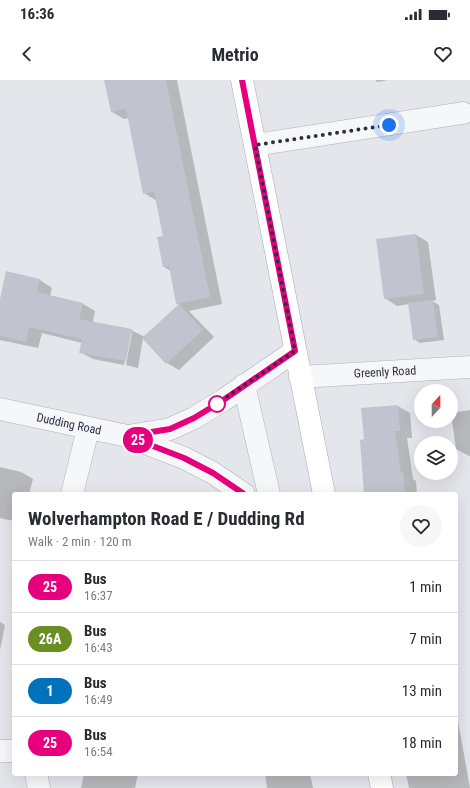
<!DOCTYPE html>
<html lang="en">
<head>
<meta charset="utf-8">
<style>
  :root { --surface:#fff; --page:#f7f7f7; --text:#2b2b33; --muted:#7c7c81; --line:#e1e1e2 }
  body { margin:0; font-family:"Roboto Condensed",sans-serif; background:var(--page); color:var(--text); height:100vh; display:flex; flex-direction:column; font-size:15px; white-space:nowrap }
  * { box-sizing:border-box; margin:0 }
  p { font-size:13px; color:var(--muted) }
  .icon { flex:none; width:22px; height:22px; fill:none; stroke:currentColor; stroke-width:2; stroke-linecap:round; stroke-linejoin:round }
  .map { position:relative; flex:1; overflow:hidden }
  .side { position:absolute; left:12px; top:412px; width:446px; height:284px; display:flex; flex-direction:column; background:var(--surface); border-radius:4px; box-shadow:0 4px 16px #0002 }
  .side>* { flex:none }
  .badge { padding:0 8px; border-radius:13px; font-size:14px; line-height:26px }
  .needle { width:26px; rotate:21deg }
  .fabs { position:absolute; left:414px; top:304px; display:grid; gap:8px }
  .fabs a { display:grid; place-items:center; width:44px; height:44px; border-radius:50%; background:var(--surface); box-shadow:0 4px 16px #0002; font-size:20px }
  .you { position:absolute; width:20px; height:20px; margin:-10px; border:3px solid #fff; border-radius:50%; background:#1a73e8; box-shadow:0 0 0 6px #1a73e833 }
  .map>.badge { position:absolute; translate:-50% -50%; box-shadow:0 0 0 2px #fff }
  .round { display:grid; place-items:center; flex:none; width:42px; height:42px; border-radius:21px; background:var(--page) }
  .head { display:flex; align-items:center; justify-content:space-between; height:68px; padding:0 16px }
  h1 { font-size:19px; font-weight:700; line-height:30px }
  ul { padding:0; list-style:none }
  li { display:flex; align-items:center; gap:12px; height:52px; padding:0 16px; border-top:1px solid var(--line) }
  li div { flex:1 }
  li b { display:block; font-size:15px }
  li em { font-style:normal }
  li .badge { min-width:44px; font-weight:700; text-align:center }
  .status { display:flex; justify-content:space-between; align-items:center; height:28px; padding:0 20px; background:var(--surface); direction:ltr }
  .status svg { height:11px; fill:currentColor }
  header { display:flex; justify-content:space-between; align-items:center; height:52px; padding:0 16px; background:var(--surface); font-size:18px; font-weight:700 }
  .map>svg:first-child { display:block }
  .shadow { fill:#0003 }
  .building { fill:#c1c4ce }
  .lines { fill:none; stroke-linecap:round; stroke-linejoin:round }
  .minor-casing { stroke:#adb0b9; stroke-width:23 }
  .major-casing { stroke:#a3a9b7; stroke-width:23 }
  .minor { stroke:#f6f7f9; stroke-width:22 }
  .major { stroke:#fff; stroke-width:22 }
  .line-casing { stroke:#fff; stroke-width:9 }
  .line { stroke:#e6007e; stroke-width:6 }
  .walk { stroke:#2c3143; stroke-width:4; stroke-dasharray:0 7.2 }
  .stop-dot { fill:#fff; stroke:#e6007e; stroke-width:2 }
  .labels { text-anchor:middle; stroke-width:3.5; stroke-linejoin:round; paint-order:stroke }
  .street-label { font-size:12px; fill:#2c3143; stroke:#f4f5f8 }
</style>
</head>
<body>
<div class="status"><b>16:36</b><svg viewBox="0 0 49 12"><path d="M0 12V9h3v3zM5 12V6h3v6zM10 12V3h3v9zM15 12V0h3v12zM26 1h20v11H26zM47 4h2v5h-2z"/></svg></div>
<header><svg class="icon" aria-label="back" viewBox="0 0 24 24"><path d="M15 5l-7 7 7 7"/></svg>Metrio<svg class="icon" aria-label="heart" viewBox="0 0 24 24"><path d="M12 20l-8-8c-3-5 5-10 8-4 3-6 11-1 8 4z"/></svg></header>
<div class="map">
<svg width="470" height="708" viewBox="0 0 470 708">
  <rect width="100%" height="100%" fill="#e4e6eb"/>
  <g class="shadow">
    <path d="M105,0h72l45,224 -33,7 25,26 -35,33 -12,-7 -24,-25 -5,30 -12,-3 6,-32h-2l-6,32 -31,-6 -13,-7 2,-9 -40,-10 -4,15 -38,-8v-41h1l6,-26 33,7 12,8 -2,8 33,8 12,7 -2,11 38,8 14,7 34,-32 -2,-1 -6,-33 -7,-4v-30l-7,-36 -13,-8 -15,-75 -5,1 -12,-7z"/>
    <path d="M375,0h13l-11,2z"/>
    <path d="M416,155l12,7 8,58 -4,1 7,4 5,35 -24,3 -6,-4 -5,-35 -12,2 -12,-8z"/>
    <path d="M398,326l12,7 2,25h-5l6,41 3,2 1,13h-52v-54z"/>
    <path d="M470,330v46h-1l-13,-7 -5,-36z"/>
    <path d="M0,387l21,5 12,7 -4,15h-15v27l-14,-3z"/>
    <path d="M0,542l5,3 -5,25z"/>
    <path d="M456,630l14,78h-61l-3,-14h50z"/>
    <path d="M84,694h54l-3,14h-54z"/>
    <path d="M265,694h45l3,14h-46z"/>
  </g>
  <g class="building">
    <path d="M104,0h62l44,217 -34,7 -7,-38 -6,1 -6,-30 6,-1 -9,-44 -11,2 -17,-85 -15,3z"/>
    <path d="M416,154l8,60 -40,5 -8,-60z"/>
    <path d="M6,191l34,8 -3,13 46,11 -4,16 53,10 -6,32 -47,-8 3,-14 -53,-12 -3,15 -26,-6v-37z"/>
    <path d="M433,220l5,37 -25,3 -5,-37z"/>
    <path d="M179,224l24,26 -37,34 -24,-26z"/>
    <path d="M398,325l2,26h-5l6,42 2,-1 2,22h-41l-4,-54 4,-1 -3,-31z"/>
  </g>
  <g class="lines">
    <g class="minor-casing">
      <g id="minor">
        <path d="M255,65l208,-32"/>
        <path d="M300,297l170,-10"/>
        <path d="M244,305l25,109"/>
        <path d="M0,329l127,27 57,22 29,15 31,21"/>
        <path d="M128,356l42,-7 24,-11 28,-17 73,-50"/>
        <path d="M72,414l16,-65"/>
        <path d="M0,671h14"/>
        <path d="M36,694l3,14"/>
      </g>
    </g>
    <g class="major-casing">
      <g id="major">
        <path d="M242,0l82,414"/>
        <path d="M379,694l3,14"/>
      </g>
    </g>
    <use href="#minor" class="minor"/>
    <use href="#major" class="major"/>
  </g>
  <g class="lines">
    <g class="line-casing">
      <path id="line" d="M242,0l53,271 -73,50 -28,17 -24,11 -43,7 57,22 29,15 31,21"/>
    </g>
    <use href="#line" class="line"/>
    <path class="walk" d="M217,324l-4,2 82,-55 -40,-206 134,-20"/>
  </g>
  <circle class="stop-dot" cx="217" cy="324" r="8"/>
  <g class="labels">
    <g class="street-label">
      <text transform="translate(385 292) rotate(-3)" y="4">Greenly Road</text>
      <text transform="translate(69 344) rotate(12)" y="4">Dudding Road</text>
    </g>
  </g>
</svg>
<div class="fabs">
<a><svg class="needle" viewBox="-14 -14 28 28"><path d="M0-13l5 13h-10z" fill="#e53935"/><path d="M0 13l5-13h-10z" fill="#7c7c81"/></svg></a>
<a><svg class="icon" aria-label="layers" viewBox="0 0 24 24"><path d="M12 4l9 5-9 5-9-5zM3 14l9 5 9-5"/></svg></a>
</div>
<div class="you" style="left:389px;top:45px"></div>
<b class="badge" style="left:138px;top:360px;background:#e6007e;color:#fff">25</b>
<section class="side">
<div class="head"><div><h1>Wolverhampton Road E / Dudding Rd</h1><p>Walk · 2 min · 120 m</p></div><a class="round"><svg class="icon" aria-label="heart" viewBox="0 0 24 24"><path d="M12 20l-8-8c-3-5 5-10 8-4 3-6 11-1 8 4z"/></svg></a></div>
<ul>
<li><span class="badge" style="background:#e6007e;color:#fff">25</span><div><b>Bus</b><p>16:37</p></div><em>1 min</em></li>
<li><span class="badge" style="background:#6b8e23;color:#fff">26A</span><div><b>Bus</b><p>16:43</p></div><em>7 min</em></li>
<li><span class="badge" style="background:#0072bc;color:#fff">1</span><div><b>Bus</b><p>16:49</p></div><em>13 min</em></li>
<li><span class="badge" style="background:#e6007e;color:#fff">25</span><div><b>Bus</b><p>16:54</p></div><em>18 min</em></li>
</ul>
</section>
</div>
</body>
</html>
